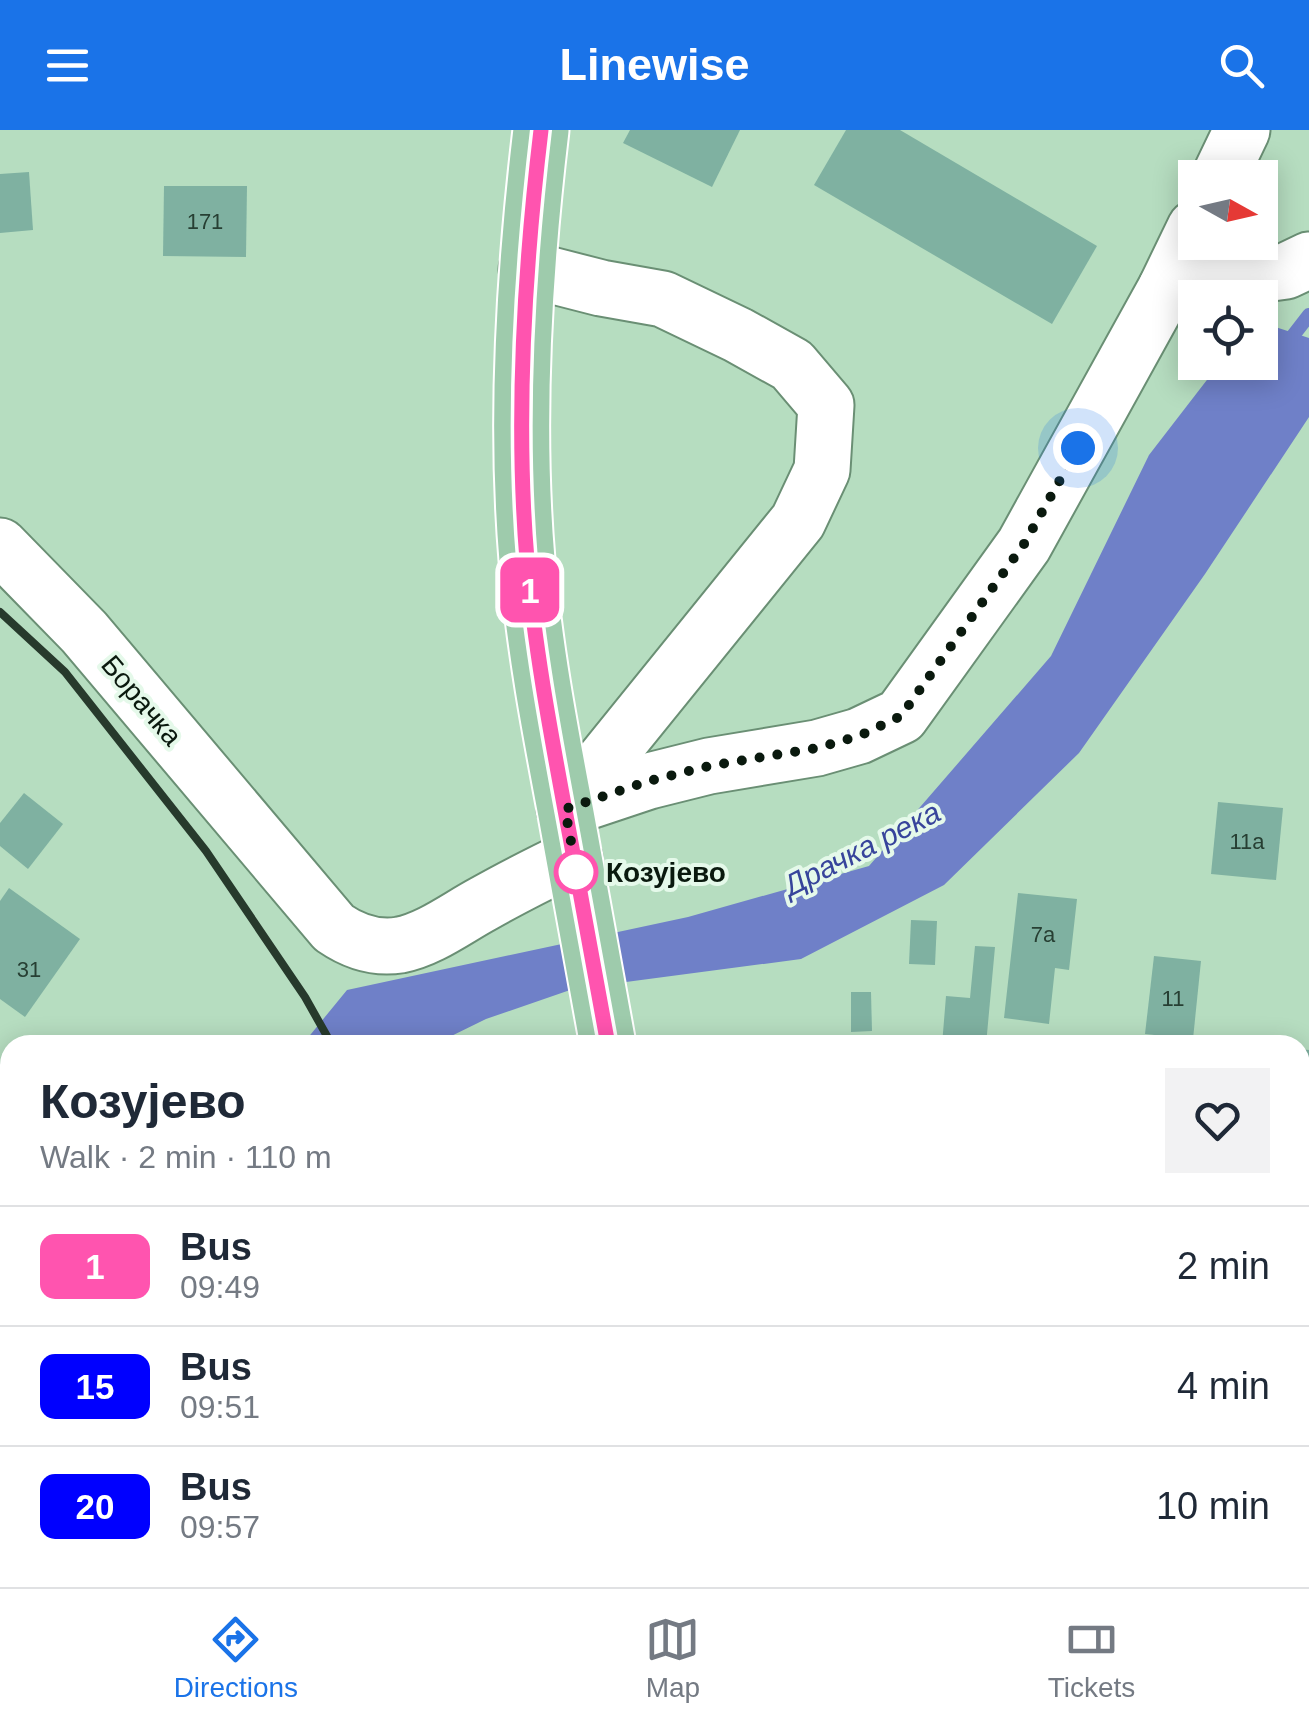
<!DOCTYPE html>
<html lang="en">
<head>
<meta charset="utf-8">
<style>
  :root { --surface:#fff; --page:#f2f2f3; --text:#1f2937; --muted:#747a83; --line:#e0e1e3; --accent:#1a73e8 }
  body { margin:0; font-family:Helvetica,sans-serif; background:var(--page); color:var(--text); height:100vh; display:flex; flex-direction:column; font-size:38px; white-space:nowrap }
  * { box-sizing:border-box; margin:0 }
  p { font-size:32px; color:var(--muted) }
  .icon { flex:none; width:55px; height:55px; fill:none; stroke:currentColor; stroke-width:2; stroke-linecap:round; stroke-linejoin:round }
  .map { position:relative; flex:1; overflow:hidden }
  .panel { position:absolute; left:0px; top:905px; width:1310px; height:552px; display:flex; flex-direction:column; background:var(--surface); border-radius:30px 30px 0 0; box-shadow:0 5px 25px #0003 }
  .panel>* { flex:none }
  .badge { padding:0 20px; border-radius:15px; font-size:35px; line-height:65px }
  .needle { width:65px; rotate:98deg }
  .controls { position:absolute; left:1178px; top:30px; display:grid; gap:20px }
  .controls a { display:grid; place-items:center; width:100px; height:100px; border-radius:0px; background:var(--surface); box-shadow:0 5px 25px #0003; font-size:50px }
  .you { position:absolute; width:50px; height:50px; margin:-25px; border:8px solid #fff; border-radius:50%; background:#1a73e8; box-shadow:0 0 0 15px #1a73e833 }
  .map>.badge { position:absolute; translate:-50% -50%; box-shadow:0 0 0 5px #fff }
  .round { display:grid; place-items:center; flex:none; width:105px; height:105px; border-radius:0px; background:var(--page) }
  .overview { display:flex; align-items:center; justify-content:space-between; height:170px; padding:0 40px }
  h1 { font-size:48px; font-weight:800; line-height:75px }
  ul { padding:0; list-style:none }
  li { display:flex; align-items:center; gap:30px; height:120px; padding:0 40px; border-top:2px solid var(--line) }
  li div { flex:1 }
  li b { display:block; font-size:38px }
  li em { font-style:normal }
  li .badge { min-width:110px; font-weight:700; text-align:center }
  header { display:flex; justify-content:space-between; align-items:center; height:130px; padding:0 40px; background:var(--accent); color:#fff; font-size:45px; font-weight:800 }
  .dock { display:flex; justify-content:space-around; align-items:center; height:140px; border-top:2px solid var(--line); background:var(--surface); font-size:28px; color:var(--muted) }
  .dock a { display:grid; justify-items:center; gap:5px }
  .dock .current { color:var(--accent) }
  .map>svg:first-child { display:block }
  .water { fill:#6f80c8 }
  .lines { fill:none; stroke-linecap:round; stroke-linejoin:round }
  .stream { stroke:#6f80c8; stroke-width:14 }
  .building { fill:#7fb1a1 }
  .minor-casing { stroke:#6a8f74; stroke-width:59 }
  .major-casing { stroke:#fff; stroke-width:59 }
  .minor { stroke:#fff; stroke-width:55 }
  .major { stroke:#9ecbac; stroke-width:55 }
  .rail { stroke:#273a2c; stroke-width:8 }
  .line-casing { stroke:#fff; stroke-width:22 }
  .line { stroke:#ff54af; stroke-width:15 }
  .walk { stroke:#0a190e; stroke-width:10; stroke-dasharray:0 18 }
  .stop-dot { fill:#fff; stroke:#ff54af; stroke-width:5 }
  .labels { text-anchor:middle; stroke-width:8; stroke-linejoin:round; paint-order:stroke }
  .number-label { font-size:22px; fill:#273f33 }
  .street-label { font-size:28px; fill:#0a190e; stroke:#e5f9ea }
  .stop-label { font-size:28px; font-weight:bold; fill:#0a190e; stroke:#e5f9ea; text-anchor:start }
  .water-label { font-size:30px; font-style:italic; fill:#37449b; stroke:#e5f9ea }
</style>
</head>
<body>
<header><svg class="icon" aria-label="menu" viewBox="0 0 24 24"><path d="M4 6h16M4 12h16M4 18h16"/></svg>Linewise<svg class="icon" aria-label="search" viewBox="0 0 24 24"><circle cx="10" cy="10" r="6"/><path d="M15 15l6 6"/></svg></header>
<div class="map">
<svg width="1309" height="1457" viewBox="0 0 1309 1457">
  <rect width="100%" height="100%" fill="#b6ddc0"/>
  <g class="water">
    <path d="M1260,192l49,16v79l-104,157 -126,179 -135,132 -143,74 -228,30 -87,30 -53,26h-131l45,-55 341,-73 181,-51 182,-210 98,-201 71,-92 40,-1z"/>
    <path d="M71,1448h115l-1,9h-116z"/>
  </g>
  <g class="lines">
    <path class="stream" d="M1285,216l24,-31"/>
  </g>
  <g class="building">
    <path d="M630,0h110l-28,57 -89,-44z"/>
    <path d="M846,0h54l197,116 -45,78 -238,-139z"/>
    <path d="M29,42l4,58 -33,3v-59z"/>
    <path d="M164,56h83l-1,71 -83,-1z"/>
    <path d="M24,663l39,31 -35,45 -28,-23v-23z"/>
    <path d="M1218,672l65,6 -7,72 -65,-6z"/>
    <path d="M9,758l71,51 -55,78 -25,-18v-98z"/>
    <path d="M1018,763l59,6 -8,71 -14,-2 -6,56 -45,-6z"/>
    <path d="M911,790l26,1 -2,44 -26,-1z"/>
    <path d="M975,816l20,1 -9,98h-44l4,-49 24,2z"/>
    <path d="M1154,826l47,5 -8,78 -48,-5z"/>
    <path d="M851,862h20l1,39 -21,1z"/>
    <path d="M908,909v6h-50v-5z"/>
    <path d="M10,919v78l-10,-7v-56z"/>
    <path d="M1300,919l9,1v69l-9,-1z"/>
    <rect x="1300" y="1243" width="9" height="77"/>
    <path d="M1309,1381v76h-8l-1,-75z"/>
  </g>
  <g class="lines">
    <g class="minor-casing">
      <g id="minor">
        <path d="M1219,48l23,-48"/>
        <path d="M527,139l74,19 62,11 75,36 54,30 34,40 -4,65 -24,51 -233,288"/>
        <path d="M1166,158l120,-17 23,-11"/>
        <path d="M0,416l84,86 250,296c19,13 42,21 66,17 30,-6 57,-27 83,-41 30,-17 60,-32 91,-47"/>
        <path d="M565,679l84,-28 60,-15 108,-18 42,-12 42,-20 123,-171 142,-257 29,-60"/>
        <path d="M1300,1039h9"/>
        <path d="M1300,1214h9"/>
        <path d="M522,1448l2,9"/>
        <path d="M795,1448l2,9"/>
      </g>
    </g>
    <g class="major-casing">
      <g id="major">
        <path d="M541,0c-17,142 -26,288 -14,430 7,86 23,170 39,254 14,77 28,154 42,231"/>
        <path d="M716,1448l3,9"/>
      </g>
    </g>
    <use href="#minor" class="minor"/>
    <use href="#major" class="major"/>
    <g class="rail">
      <path d="M0,482l65,60 141,179 99,146 27,48"/>
      <path d="M556,1448l2,9"/>
    </g>
  </g>
  <g class="lines">
    <g class="line-casing">
      <path id="line" d="M541,0c-17,142 -26,288 -14,430 8,93 26,185 43,277 13,69 25,139 38,208"/>
    </g>
    <use href="#line" class="line"/>
    <path class="walk" d="M576,742l1,2 -12,-65 84,-28 60,-15 108,-18 42,-12 42,-20 123,-172 54,-96"/>
  </g>
  <circle class="stop-dot" cx="576" cy="742" r="20"/>
  <g class="labels">
    <g class="number-label">
      <text x="205" y="99">171</text>
      <text x="1247" y="719">11a</text>
      <text x="1043" y="812">7a</text>
      <text x="29" y="847">31</text>
      <text x="1173" y="876">11</text>
    </g>
    <g class="street-label">
      <text transform="translate(142 570) rotate(50)" y="10">Борачка</text>
    </g>
    <g class="stop-label">
      <text x="606" y="752">Козујево</text>
    </g>
    <g class="water-label">
      <text transform="translate(862 719) rotate(-27)" y="10">Драчка река</text>
    </g>
  </g>
</svg>
<div class="controls">
<a><svg class="needle" viewBox="-14 -14 28 28"><path d="M0-13l5 13h-10z" fill="#e53935"/><path d="M0 13l5-13h-10z" fill="#747a83"/></svg></a>
<a><svg class="icon" aria-label="locate" viewBox="0 0 24 24"><circle cx="12" cy="12" r="6"/><path d="M12 2v4M12 18v4M2 12h4M18 12h4"/></svg></a>
</div>
<div class="you" style="left:1078px;top:318px"></div>
<b class="badge" style="left:530px;top:460px;background:#ff54af;color:#fff">1</b>
<section class="panel">
<div class="overview"><div><h1>Козујево</h1><p>Walk · 2 min · 110 m</p></div><a class="round"><svg class="icon" aria-label="heart" viewBox="0 0 24 24"><path d="M12 20l-8-8c-3-5 5-10 8-4 3-6 11-1 8 4z"/></svg></a></div>
<ul>
<li><span class="badge" style="background:#ff54af;color:#fff">1</span><div><b>Bus</b><p>09:49</p></div><em>2 min</em></li>
<li><span class="badge" style="background:#00f;color:#fff">15</span><div><b>Bus</b><p>09:51</p></div><em>4 min</em></li>
<li><span class="badge" style="background:#00f;color:#fff">20</span><div><b>Bus</b><p>09:57</p></div><em>10 min</em></li>
</ul>
</section>
</div>
<nav class="dock">
<a class="current"><svg class="icon" aria-label="directions" viewBox="0 0 24 24"><path d="M12 3l9 9-9 9-9-9zM9 14v-3h6M13 9l2 2-2 2"/></svg>Directions</a>
<a><svg class="icon" aria-label="map" viewBox="0 0 24 24"><path d="M3 6l6-2 6 2 6-2v14l-6 2-6-2-6 2zM9 4v14M15 6v14"/></svg>Map</a>
<a><svg class="icon" aria-label="tickets" viewBox="0 0 24 24"><path d="M3 7h18v10H3zM15 7v10"/></svg>Tickets</a>
</nav>
</body>
</html>
